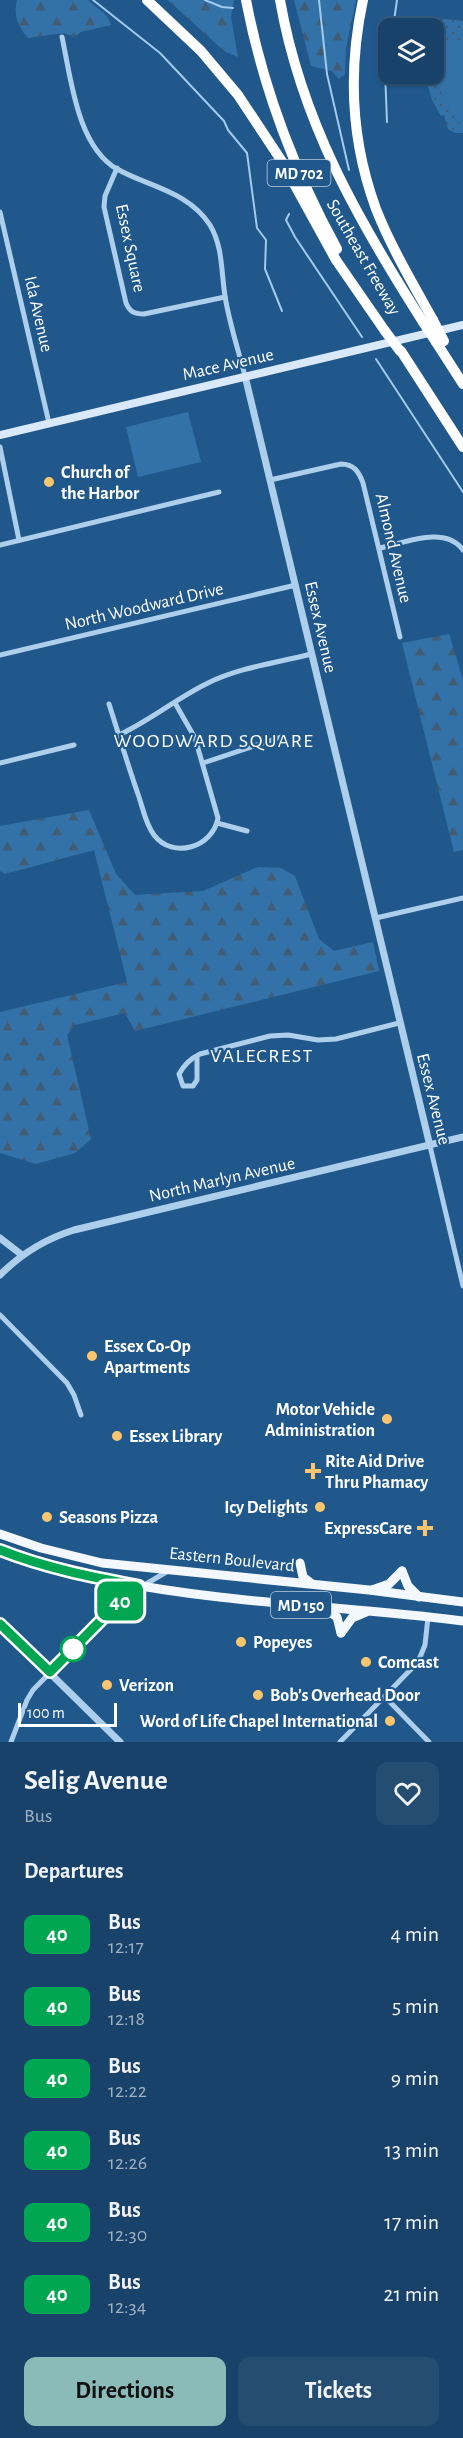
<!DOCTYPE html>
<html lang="en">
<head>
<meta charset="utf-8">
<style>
  :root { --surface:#184269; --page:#254d71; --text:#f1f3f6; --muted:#9fb0c0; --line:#365b7d; --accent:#8bbbb9 }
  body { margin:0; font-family:"Alegreya Sans",sans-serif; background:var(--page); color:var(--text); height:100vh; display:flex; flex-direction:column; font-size:22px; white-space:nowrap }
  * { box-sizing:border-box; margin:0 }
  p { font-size:20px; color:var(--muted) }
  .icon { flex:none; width:33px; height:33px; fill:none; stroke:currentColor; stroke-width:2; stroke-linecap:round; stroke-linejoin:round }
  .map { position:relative; height:1742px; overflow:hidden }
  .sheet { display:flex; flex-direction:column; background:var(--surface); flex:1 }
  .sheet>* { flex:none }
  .badge { padding:0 12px; border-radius:9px; font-size:21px; line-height:39px }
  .controls { position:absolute; left:378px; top:18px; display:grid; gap:12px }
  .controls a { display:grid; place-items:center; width:66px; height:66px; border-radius:12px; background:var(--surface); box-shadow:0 2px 4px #0004,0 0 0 2px var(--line); font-size:30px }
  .scale { position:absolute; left:18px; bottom:15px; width:99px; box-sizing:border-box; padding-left:6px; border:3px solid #fff; border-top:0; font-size:16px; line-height:21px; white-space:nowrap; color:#fff; -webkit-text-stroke:4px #20588c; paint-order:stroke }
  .map>.badge { position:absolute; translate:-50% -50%; box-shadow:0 0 0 3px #fff }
  h2 { padding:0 24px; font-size:22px; line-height:54px }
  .round { display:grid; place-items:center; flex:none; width:63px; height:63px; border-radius:12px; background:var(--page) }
  .overview { display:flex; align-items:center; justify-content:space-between; height:102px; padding:0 24px }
  h1 { font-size:28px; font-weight:700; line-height:45px }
  .cta { display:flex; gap:12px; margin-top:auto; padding:12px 24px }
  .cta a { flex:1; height:69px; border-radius:12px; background:var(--accent); color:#111; font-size:24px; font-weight:700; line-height:69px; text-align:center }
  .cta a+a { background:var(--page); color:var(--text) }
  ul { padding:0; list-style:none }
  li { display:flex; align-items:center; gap:18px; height:72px; padding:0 24px }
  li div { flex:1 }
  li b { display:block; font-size:22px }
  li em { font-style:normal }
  li .badge { min-width:66px; font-weight:700; text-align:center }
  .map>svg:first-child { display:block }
  .grass { fill:url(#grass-dots) }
  .forest { fill:url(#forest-firs) }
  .garden { fill:#3372a9 }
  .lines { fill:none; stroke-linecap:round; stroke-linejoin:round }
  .stream { stroke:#a0cbed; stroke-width:2 }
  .minor { stroke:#adcfec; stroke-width:5 }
  .tertiary { stroke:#adcfec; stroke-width:7 }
  .secondary { stroke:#d9e9f9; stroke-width:8 }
  .primary { stroke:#f2f8fe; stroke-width:9 }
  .motorway { stroke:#fff; stroke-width:10 }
  .motorway-bridge { stroke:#fff; stroke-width:10 }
  .line-casing { stroke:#fff; stroke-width:14 }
  .line { stroke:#00a651; stroke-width:9 }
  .poi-dot { fill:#f9c56d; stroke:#20588c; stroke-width:2 }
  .stop-dot { fill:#fff; stroke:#00a651; stroke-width:3 }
  .labels { text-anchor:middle; stroke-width:4.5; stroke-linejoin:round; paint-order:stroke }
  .shield { fill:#20588c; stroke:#bccddc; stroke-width:1.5 }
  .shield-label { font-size:16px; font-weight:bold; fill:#fff }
  .street-label { font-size:18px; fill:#fff; stroke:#20588c }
  .poi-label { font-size:18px; font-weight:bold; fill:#fff; stroke:#20588c; text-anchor:start }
  .neighbourhood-label { font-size:20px; letter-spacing:1.5px; fill:#fff; stroke:#20588c }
</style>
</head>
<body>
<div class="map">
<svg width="463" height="1742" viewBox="0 0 463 1742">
  <defs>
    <pattern id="grass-dots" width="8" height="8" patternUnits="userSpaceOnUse" patternTransform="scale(1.5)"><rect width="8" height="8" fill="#3372a9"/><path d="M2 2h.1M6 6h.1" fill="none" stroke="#415d76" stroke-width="1.8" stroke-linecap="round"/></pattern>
    <pattern id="forest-firs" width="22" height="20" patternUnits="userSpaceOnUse" patternTransform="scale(1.5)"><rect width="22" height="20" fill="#3372a9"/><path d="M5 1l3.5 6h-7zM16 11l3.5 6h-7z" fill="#415d76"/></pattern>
  </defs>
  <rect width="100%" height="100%" fill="#20588c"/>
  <g class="grass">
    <path d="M445,19l18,2v20l-29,1v-14h-7l8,-7z"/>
    <path d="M424,74h8l25,49 6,-3v13h-8l-7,-4 -4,-14 -3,1 -9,-16z"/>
  </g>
  <g class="forest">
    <path d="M17,0h71l19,16 4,9 -30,7 -7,5 -10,-4 -36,5c-10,-11 -15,-23 -11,-38z"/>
    <path d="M168,0h66l-3,17 7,40 -14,-6z"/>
    <path d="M294,0h62l-10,48 -1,26 -6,5 -7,-8 -21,-5z"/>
    <path d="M449,634l14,45v171l-9,2 -52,-209z"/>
    <path d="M89,810l27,64 19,21 68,-4 55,-24 23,1 14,8 24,63 15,12 39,-9 6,29 -244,60 -10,-18 -50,12 -8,10 24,104 -16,14 -39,11 -36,-11v-141l127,-30 -33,-132 -89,24 -5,-3v-45z"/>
  </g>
  <g class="garden">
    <path d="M443,41h20v79l-6,3 -25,-49h2v-32z"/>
    <path d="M188,412l13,50 -63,15 -12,-50z"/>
  </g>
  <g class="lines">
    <g class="stream">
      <path d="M93,0l67,53 64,68 4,9 19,23 10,75 9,12 -1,29 17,42"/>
      <path d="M205,0l17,7 11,1"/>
      <path d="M319,0l8,74 22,96"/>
      <path d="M393,28l4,-28"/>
      <path d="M387,122l-2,-51 3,-16"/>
      <path d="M289,214l-3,6 9,17 67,100"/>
      <path d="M376,359l87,133"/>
    </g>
    <g class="minor">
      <path d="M62,37c9,41 15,109 55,132 32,18 71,22 93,56 13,22 11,46 15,71 4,26 13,53 20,80"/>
      <path d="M117,168l-12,28 -1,11 22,96c4,9 8,11 18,11l81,-17"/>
      <path d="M0,212l49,211"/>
      <path d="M0,447l19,93"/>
      <path d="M270,480l71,-16c13,0 18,8 22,19l37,154"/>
      <path d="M0,545l219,-53"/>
      <path d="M380,548c25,-5 65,-23 83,2"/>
      <path d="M0,655l296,-70"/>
      <path d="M109,704c10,31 19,62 30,93 4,12 7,28 15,38 19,25 59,12 64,-17l-23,-80 -20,-35"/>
      <path d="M119,735c32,-15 58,-37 89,-52 32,-16 69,-20 103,-29"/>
      <path d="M0,763l74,-18"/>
      <path d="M203,763l78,-26"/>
      <path d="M217,823l30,8"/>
      <path d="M376,918l87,-20"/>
      <path d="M197,1056v24l-4,6h-10l-4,-12c6,-10 11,-15 21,-20l70,-18 18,-1 30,5 18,-1 63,-16"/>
      <path d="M430,1146l33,140"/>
      <path d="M0,1315l67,68 7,12 7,20"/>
      <path d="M385,1697l44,45"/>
      <path d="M11,1742l16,-42 6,-10 91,-93 44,-26"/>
      <path d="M340,1742l78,-80 7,-17 3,-28"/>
    </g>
    <g class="tertiary">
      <path d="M245,376l185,770"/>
      <path d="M0,1238l22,17"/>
      <path d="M0,1275c22,-22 45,-36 74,-45l389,-93"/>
      <path d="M0,1624l120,118"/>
    </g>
    <path class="secondary" d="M0,435l463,-110"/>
    <g class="primary">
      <path d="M0,1534l41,14 61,15 267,27 94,12"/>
      <path d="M0,1550c37,15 75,24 114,31 115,23 233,25 349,40"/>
      <path d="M300,1563l3,14 8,6"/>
      <path d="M402,1571l6,15 11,11"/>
      <path d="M372,1590l17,-6 13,-13"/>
      <path d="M325,1609l12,8 4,16"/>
      <path d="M341,1633l11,-15 14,-6"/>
    </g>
    <g class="motorway">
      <path d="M147,0l54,51 37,44 43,65 55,100 49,71"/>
      <path d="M246,0c17,89 48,170 91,249"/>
      <path d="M280,0c21,121 78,220 143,322"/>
      <path d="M363,0c-15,70 -12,141 13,209 15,38 37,75 57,111"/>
      <path d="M436,342l27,42"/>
      <path d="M401,351l62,96"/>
    </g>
    <g class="motorway-bridge">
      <path d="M433,320l11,21"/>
      <path d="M423,322l13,20"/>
      <path d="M385,331l15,20"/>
    </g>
  </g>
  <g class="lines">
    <g class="line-casing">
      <path id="line" d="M0,1550c45,18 92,27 139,36l-15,11 -74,75 -50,-48"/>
    </g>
    <use href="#line" class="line"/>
  </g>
  <g class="poi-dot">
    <circle cx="49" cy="482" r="6"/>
    <circle cx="92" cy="1356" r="6"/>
    <circle cx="387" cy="1419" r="6"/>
    <circle cx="117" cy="1436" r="6"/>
    <path d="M310 1462h6v6h6v6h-6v6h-6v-6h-6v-6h6z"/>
    <circle cx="320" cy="1507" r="6"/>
    <circle cx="47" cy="1517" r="6"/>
    <path d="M422 1519h6v6h6v6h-6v6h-6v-6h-6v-6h6z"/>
    <circle cx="241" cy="1642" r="6"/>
    <circle cx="366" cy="1662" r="6"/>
    <circle cx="107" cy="1685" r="6"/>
    <circle cx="258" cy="1695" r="6"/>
    <circle cx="390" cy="1721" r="6"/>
  </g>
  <circle class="stop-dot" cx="73" cy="1649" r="12"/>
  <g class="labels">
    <g class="shield">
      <rect x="267.5" y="160" width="63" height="26" rx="4.5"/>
      <rect x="271" y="1592" width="60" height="26" rx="4.5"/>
    </g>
    <g class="shield-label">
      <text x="299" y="179">MD 702</text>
      <text x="301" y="1611">MD 150</text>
    </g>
    <g class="street-label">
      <text transform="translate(131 248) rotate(78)" y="6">Essex Square</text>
      <text transform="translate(364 257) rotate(60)" y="6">Southeast Freeway</text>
      <text transform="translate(39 314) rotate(77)" y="6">Ida Avenue</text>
      <text transform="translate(228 364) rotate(-13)" y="6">Mace Avenue</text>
      <text transform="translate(394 548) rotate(77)" y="6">Almond Avenue</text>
      <text transform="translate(144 606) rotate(-13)" y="6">North Woodward Drive</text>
      <text transform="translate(321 627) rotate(77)" y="6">Essex Avenue</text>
      <text transform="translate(434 1099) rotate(76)" y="6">Essex Avenue</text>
      <text transform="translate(222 1179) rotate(-13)" y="6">North Marlyn Avenue</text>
      <text transform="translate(232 1559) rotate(6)" y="6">Eastern Boulevard</text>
    </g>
    <g class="poi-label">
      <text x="61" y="478">Church of<tspan x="61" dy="21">the Harbor</tspan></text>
      <text x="104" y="1352">Essex Co-Op<tspan x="104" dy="21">Apartments</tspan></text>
      <text x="375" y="1415" text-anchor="end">Motor Vehicle<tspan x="375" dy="21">Administration</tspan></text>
      <text x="129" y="1442">Essex Library</text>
      <text x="325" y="1467">Rite Aid Drive<tspan x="325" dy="21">Thru Phamacy</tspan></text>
      <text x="308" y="1513" text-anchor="end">Icy Delights</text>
      <text x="59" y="1523">Seasons Pizza</text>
      <text x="412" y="1534" text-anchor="end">ExpressCare</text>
      <text x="253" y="1648">Popeyes</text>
      <text x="378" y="1668">Comcast</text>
      <text x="119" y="1691">Verizon</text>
      <text x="270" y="1701">Bob’s Overhead Door</text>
      <text x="378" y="1727" text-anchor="end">Word of Life Chapel International</text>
    </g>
    <g class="neighbourhood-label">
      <text x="214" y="747">WOODWARD SQUARE</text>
      <text x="262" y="1062">VALECREST</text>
    </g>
  </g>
</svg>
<div class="controls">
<a><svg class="icon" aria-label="layers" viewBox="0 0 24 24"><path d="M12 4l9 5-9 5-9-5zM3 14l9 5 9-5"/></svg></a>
</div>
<div class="scale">100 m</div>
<b class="badge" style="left:120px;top:1601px;background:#00a651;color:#fff">40</b>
</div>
<section class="sheet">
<div class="overview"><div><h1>Selig Avenue</h1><p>Bus</p></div><a class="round"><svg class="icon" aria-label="heart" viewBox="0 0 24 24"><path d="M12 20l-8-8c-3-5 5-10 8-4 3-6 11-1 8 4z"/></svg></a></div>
<h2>Departures</h2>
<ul>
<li><span class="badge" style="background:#00a651;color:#fff">40</span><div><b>Bus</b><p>12:17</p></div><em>4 min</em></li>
<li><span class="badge" style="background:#00a651;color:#fff">40</span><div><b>Bus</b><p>12:18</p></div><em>5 min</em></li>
<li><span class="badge" style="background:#00a651;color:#fff">40</span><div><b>Bus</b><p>12:22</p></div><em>9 min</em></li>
<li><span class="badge" style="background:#00a651;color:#fff">40</span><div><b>Bus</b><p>12:26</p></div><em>13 min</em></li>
<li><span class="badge" style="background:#00a651;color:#fff">40</span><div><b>Bus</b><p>12:30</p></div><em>17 min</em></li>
<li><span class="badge" style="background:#00a651;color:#fff">40</span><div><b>Bus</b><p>12:34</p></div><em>21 min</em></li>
</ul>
<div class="cta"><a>Directions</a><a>Tickets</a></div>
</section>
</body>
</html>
